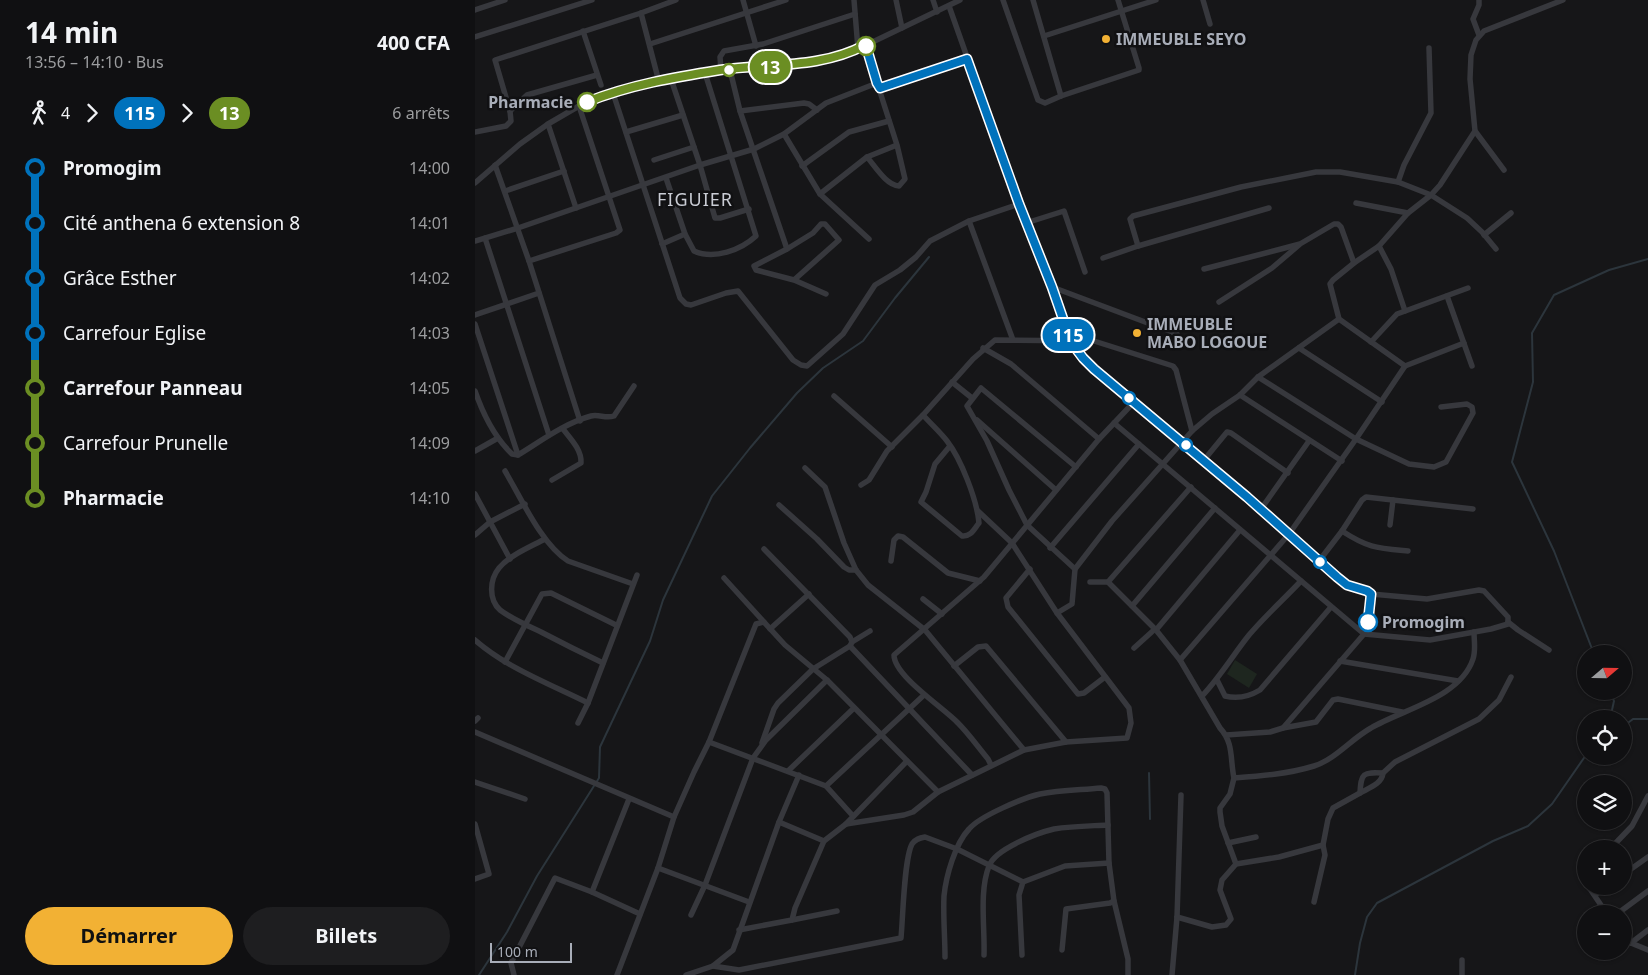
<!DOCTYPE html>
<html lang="fr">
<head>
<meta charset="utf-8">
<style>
  :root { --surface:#101012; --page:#1e1e20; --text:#f1f3f6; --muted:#9c9d9f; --line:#303032; --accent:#f2b134 }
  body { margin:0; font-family:"Noto Sans",sans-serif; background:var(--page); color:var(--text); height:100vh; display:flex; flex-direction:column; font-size:19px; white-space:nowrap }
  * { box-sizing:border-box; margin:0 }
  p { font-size:16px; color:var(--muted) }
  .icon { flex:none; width:28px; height:28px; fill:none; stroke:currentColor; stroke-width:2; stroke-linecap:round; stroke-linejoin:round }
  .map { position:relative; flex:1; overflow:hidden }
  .side { display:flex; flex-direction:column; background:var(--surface); width:475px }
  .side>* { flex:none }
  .badge { padding:0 10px; border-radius:16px; font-size:18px; line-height:32px }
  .needle { width:32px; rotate:70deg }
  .tools { position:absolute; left:1102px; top:645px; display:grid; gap:10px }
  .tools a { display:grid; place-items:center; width:55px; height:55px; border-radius:50%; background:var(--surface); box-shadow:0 1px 4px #0004,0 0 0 1px var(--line); font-size:25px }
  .scale { position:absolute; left:15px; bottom:12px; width:82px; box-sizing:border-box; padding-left:5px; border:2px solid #a8adb8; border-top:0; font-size:14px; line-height:18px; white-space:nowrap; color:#a8adb8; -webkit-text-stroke:4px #111113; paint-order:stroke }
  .map>.badge { position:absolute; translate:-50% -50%; box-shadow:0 0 0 2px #fff }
  .legs { display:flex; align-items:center; gap:8px; height:55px; padding:0 25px; font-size:16px }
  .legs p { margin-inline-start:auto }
  .summary { display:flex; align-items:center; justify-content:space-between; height:85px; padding:0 25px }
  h1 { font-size:28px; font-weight:700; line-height:38px }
  .action { display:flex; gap:10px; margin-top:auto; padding:10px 25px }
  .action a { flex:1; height:58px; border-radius:30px; background:var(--accent); color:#111; font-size:20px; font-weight:700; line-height:58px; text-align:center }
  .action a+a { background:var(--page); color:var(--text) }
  ul { padding:0 25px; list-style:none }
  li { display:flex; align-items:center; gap:18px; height:55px; font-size:19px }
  li i { display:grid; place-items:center; width:8px; height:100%; margin:0 6px; background:currentColor }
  li i::after { content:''; width:12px; height:12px; margin:-6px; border:4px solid; border-radius:50%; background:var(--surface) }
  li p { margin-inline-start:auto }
  li:first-child i { background:linear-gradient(#0000 50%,currentColor 0) }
  li:last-child i { background:linear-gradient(currentColor 50%,#0000 0) }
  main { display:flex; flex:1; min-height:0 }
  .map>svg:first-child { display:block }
  .green { fill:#1e261f }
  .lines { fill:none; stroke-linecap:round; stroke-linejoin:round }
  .stream { stroke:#2c353c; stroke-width:2 }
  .minor { stroke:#37383d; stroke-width:5.5 }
  .line-1-casing { stroke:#fff; stroke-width:11 }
  .line-2-casing { stroke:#fff; stroke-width:11 }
  .line-1 { stroke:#0072bc; stroke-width:8 }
  .line-2 { stroke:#6b8e23; stroke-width:8 }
  .poi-dot { fill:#f2b134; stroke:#111113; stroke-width:2 }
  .stop-2-dot { fill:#fff; stroke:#6b8e23; stroke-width:2.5 }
  .stop-1-dot { fill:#fff; stroke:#0072bc; stroke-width:2.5 }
  .labels { text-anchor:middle; stroke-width:5; stroke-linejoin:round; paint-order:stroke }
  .poi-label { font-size:16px; font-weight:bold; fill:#a8adb8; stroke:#111113; text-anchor:start }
  .stop-label { font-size:16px; font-weight:bold; fill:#a8adb8; stroke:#111113; text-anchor:end }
  .neighbourhood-label { font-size:18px; letter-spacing:1px; fill:#c9ccd4; stroke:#111113 }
</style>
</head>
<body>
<main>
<section class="side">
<div class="summary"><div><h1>14 min</h1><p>13:56 – 14:10 · Bus</p></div><b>400 CFA</b></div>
<div class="legs"><svg class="icon" aria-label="walk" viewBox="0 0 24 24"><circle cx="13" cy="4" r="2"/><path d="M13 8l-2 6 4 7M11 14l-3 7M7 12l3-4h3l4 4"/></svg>4<svg class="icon" aria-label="forward" viewBox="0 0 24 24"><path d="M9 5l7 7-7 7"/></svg><b class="badge" style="background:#0072bc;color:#fff">115</b><svg class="icon" aria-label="forward" viewBox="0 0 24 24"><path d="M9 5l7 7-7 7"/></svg><b class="badge" style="background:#6b8e23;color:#fff">13</b><p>6 arrêts</p></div>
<ul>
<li><i style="color:#0072bc"></i><b>Promogim</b><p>14:00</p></li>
<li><i style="color:#0072bc"></i><span>Cité anthena 6 extension 8</span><p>14:01</p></li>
<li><i style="color:#0072bc"></i><span>Grâce Esther</span><p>14:02</p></li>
<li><i style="color:#0072bc"></i><span>Carrefour Eglise</span><p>14:03</p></li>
<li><i style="color:#6b8e23"></i><b>Carrefour Panneau</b><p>14:05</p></li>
<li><i style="color:#6b8e23"></i><span>Carrefour Prunelle</span><p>14:09</p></li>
<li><i style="color:#6b8e23"></i><b>Pharmacie</b><p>14:10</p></li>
</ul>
<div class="action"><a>Démarrer</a><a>Billets</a></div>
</section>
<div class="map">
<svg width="1173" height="975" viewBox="0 0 1173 975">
  <rect width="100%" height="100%" fill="#161618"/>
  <path class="green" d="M760,660l22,14 -8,14 -22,-14z"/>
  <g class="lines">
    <g class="stream">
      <path d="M1119,654l-40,-103 -42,-89 21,-80 -1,-49 22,-38 55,-25 39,-11"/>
      <path d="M1135,719l4,-18 -4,-10"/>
      <path d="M1149,726l9,-7h15"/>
      <path d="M674,773l1,46"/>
      <path d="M4,975l28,-43 30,-56 62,-98 1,-31 50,-106 13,-41 49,-104 38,-48 47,-55 26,-25 40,-27 32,-43 34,-41"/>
      <path d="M880,975l5,-32 7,-26 10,-14 116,-62 35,-15 24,-22 34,-49"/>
    </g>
    <g class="minor">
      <path d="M268,0l13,46"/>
      <path d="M379,0l4,49"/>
      <path d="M421,0l6,28"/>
      <path d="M458,0l4,12"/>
      <path d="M528,0l35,100 7,3 16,-7 78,-26v-2l-21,-68"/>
      <path d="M558,0l28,96"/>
      <path d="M728,0l7,24"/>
      <path d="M474,6l70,198 33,83 19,55 12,16 178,151 76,68 9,8 21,6 4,3 56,5 52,-9 5,1 24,26v7l-17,5 -61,11 -66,-6 -250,-211"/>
      <path d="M0,10l30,-10"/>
      <path d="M166,13l18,69"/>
      <path d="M108,31l18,54"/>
      <path d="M1004,35l-6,-16 6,-14v-5"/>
      <path d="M569,36l112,-36"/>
      <path d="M0,37l117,-37"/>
      <path d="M175,44l136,-44"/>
      <path d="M390,45l32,100 8,34 -6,7c-13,-1 -24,-20 -32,-29l30,-12"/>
      <path d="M246,70l-1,-13 4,-6 39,-7 92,-30"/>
      <path d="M255,70l10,41 47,138"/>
      <path d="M196,79l29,86 15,53h5l29,-9"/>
      <path d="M405,88l87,-29"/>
      <path d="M138,93l67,205 6,6 5,1 35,-12 12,-2 55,69 8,5 6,1 36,-32 32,-49 25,-15 16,-13 14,-16 39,-20 50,-17"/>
      <path d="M35,111l17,-16 70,-20"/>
      <path d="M265,111l64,-8 5,1 8,6"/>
      <path d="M73,124l28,84"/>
      <path d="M0,132l31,-6 5,-5 -1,-10 -15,-51 146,-47 35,-13"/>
      <path d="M151,132l57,-17"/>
      <path d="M309,134l36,60 49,45"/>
      <path d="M179,160l40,-13"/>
      <path d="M20,165l34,96 51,160"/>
      <path d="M327,166l47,-34 40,-11"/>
      <path d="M1029,170l-29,-39 -5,-52 1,-24 5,-15 8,-9 79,-31"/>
      <path d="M191,178l19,56 9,17c20,9 47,-1 62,-15l-51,-163"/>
      <path d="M923,182l6,-17 27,-52 -2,-65"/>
      <path d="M0,183l45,-39 28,-20 31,-18 25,-10 67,-17 50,-9 93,-8 44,-13 102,-49"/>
      <path d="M30,191l59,-20"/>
      <path d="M345,194l47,-37"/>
      <path d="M881,203l52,10"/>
      <path d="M494,221l44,119"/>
      <path d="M551,223l38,-12 21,61"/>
      <path d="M1009,235l27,-22"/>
      <path d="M10,238l64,197"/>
      <path d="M0,241l43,-13 182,-63 54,-16 30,-15 42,-31 51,-20"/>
      <path d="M187,244l23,-10"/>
      <path d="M663,246l-8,-27 3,-3 108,-29 75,-15h24l58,10 33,13 36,23 15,14 14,17"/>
      <path d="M904,246l12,23 14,42"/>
      <path d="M628,258l35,-12 131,-38"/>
      <path d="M54,261l87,-28 4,-3 -41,-124"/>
      <path d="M729,269l96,-25 34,-20h4l3,3 13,36"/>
      <path d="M319,280l45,-40 -14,-16h-4l-8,9 -26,16 -33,17 2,4 38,10 32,14"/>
      <path d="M577,287l125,47"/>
      <path d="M972,296l25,70"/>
      <path d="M744,302l53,-34 27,-23"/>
      <path d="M0,315l64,-22"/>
      <path d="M0,324l43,131c23,-14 47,-32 73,-39 8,-2 15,3 23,0l20,-30"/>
      <path d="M896,342l26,-28 71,-26"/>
      <path d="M508,348l28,16 88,75"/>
      <path d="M824,348l83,54"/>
      <path d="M930,366l-66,-47 -9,-35 3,-4 21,-17 25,-17 29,-33 23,-18 9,-10 35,-54"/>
      <path d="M783,377l98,62 53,25 25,3 12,-5 27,-49 -1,-6 -5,-3 -26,3"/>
      <path d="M477,382l20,16"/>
      <path d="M0,391c8,23 19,46 37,63l6,1"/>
      <path d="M765,395l102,66"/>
      <path d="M359,396l58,51"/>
      <path d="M448,415c8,9 17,17 24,26 14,18 30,59 32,82 -5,6 -8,14 -17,13l-41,-34 5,-10 9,-28 15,-18"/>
      <path d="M502,420l79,70"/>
      <path d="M0,451l23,-13"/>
      <path d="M729,460l23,-28 4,1 57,40"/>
      <path d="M330,468l20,19 19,56 12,27 12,15 57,45 99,120"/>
      <path d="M30,471c16,27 37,74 63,90l65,23"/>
      <path d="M77,480l29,-17c1,-13 -11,-25 -18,-34"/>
      <path d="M386,485l8,-5 18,-29 36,-36 50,-56 22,-19 99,1 79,25 3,4 16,61"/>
      <path d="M0,494l35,65"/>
      <path d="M304,505l38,34 27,28 5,3h7"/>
      <path d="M786,509l48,-68"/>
      <path d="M915,525l3,-25"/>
      <path d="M867,531c26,17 35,17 66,20"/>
      <path d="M0,535l15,-13 35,-18"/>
      <path d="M70,539c-15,8 -35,16 -46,29 -9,11 -11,31 1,42 12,9 28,16 41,22 21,11 41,21 62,31"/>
      <path d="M575,548l89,-104"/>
      <path d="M289,549l86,88 2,5"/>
      <path d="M416,561l3,-21 4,-4 5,1 45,36 32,8"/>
      <path d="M844,561l23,-30 20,-31 4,-3 107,12"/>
      <path d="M555,569l-24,29 2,9 70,87 6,-1 21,-16"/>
      <path d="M600,569l-48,-44 -18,-35 -22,-49 -20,-35 14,-18 95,79"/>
      <path d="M249,578l40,44"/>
      <path d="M615,582h18l48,48 24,30 40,68c14,15 10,32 14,50 27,-2 54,-4 80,-12 22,-7 37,-27 57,-38 32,-19 89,-30 102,-69 3,-9 1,-18 1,-27"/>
      <path d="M633,582l83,-95"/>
      <path d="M448,599l19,15"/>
      <path d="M657,606l83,-98"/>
      <path d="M582,613l15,-9 3,-35 37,-48 80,-90 20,-17 28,-19 18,-18 81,-58"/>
      <path d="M1033,622l10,8 31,20"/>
      <path d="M295,629l39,-35"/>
      <path d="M681,630l84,-100"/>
      <path d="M0,640c32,28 75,44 113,63"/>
      <path d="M375,646l122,129"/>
      <path d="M659,648l21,-19"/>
      <path d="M705,660l109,-126 67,-95 49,-73 59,-23"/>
      <path d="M865,661l118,20"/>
      <path d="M30,662l37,-68 9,-1 65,32"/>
      <path d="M479,666l24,-19 8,-1 80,96"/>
      <path d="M742,680l8,16c12,3 25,0 35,-6l71,-83"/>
      <path d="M727,696c18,-19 31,-41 47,-61 16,-19 35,-36 52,-54"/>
      <path d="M0,721l3,-3"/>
      <path d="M103,723l10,-20 49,-128"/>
      <path d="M808,728l33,-6 17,-22 5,-1 64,13"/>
      <path d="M0,732l199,85"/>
      <path d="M751,735l44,-3 13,-4 81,-94 4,-12 3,-28"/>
      <path d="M234,742l117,44 27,30"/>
      <path d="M287,743l12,-34 4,-6 35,-34 37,-23 2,-4 18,-11"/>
      <path d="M516,765l-3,-6c-10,-12 -19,-25 -30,-36 -14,-15 -64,-47 -64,-68l90,-78 115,-138 35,-37"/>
      <path d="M313,771l66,-63"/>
      <path d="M759,778l-4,16 -10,14v4l2,14 14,38"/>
      <path d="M0,782l50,17"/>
      <path d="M351,786l98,-91"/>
      <path d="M885,793c9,-5 22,-9 23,-20"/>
      <path d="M304,822l45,19"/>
      <path d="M0,824l14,50 -14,5"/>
      <path d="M371,824l58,-9 9,-3 25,-20 86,-42 42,-8 61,-4 4,-15 -2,-15 -72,-95 -45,-70 -34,-32"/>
      <path d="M753,843l28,-6"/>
      <path d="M1135,849l22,-23 16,-30"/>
      <path d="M183,868l91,34"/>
      <path d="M1111,872l-4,5 4,8"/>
      <path d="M1149,874l24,-17"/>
      <path d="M1113,886l19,28"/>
      <path d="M117,892l37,-93"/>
      <path d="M1120,895l12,-9"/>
      <path d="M639,901l14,58v16"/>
      <path d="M839,902l11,-47 -2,-10"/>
      <path d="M1142,914l31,-23"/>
      <path d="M216,915l14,-30 48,-127 13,-18 61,-60"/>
      <path d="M702,917l35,10 14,-2 5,-6 -11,-29 2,-10 14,-16 43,-7 44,-12 5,-26 5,-11 27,-15c1,-20 3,-21 23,-20l12,-11 84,-43 20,-19 12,-23"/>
      <path d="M317,920l45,-9"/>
      <path d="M264,930l53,-10 3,-12 29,-67 22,-17 61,-63"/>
      <path d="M1149,934l7,9 17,7"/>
      <path d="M1156,943l17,-13"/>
      <path d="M509,955c1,-27 -5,-64 5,-89 6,-17 48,-33 65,-37 18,-3 36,-3 54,-4"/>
      <path d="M547,955l-3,-60 4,-13"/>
      <path d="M470,957c0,-20 -2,-41 -1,-61 2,-20 11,-52 25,-67 11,-13 54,-31 71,-35 20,-4 41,-4 61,-6l4,1 2,4 2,70 5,38 -4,2 -44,6 -4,41"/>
      <path d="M987,960v15"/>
      <path d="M238,966l26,4 162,-32c2,-21 3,-79 11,-94 3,-5 8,-6 13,-7l32,12 66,33 42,-16 44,-3"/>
      <path d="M39,975l-3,-12 44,-85 37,14 48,22"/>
      <path d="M142,975l41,-107 16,-51 20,-45 15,-30 47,-118 8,-2 21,23 42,35 111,112"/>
      <path d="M211,975l27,-9 20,-16 46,-128 20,-47"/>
      <path d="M697,975l5,-58 4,-122"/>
    </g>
  </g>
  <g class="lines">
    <g class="line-1-casing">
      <path id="line-1" d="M391,46l11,37 3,5 87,-29 52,145 33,83 19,55 12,16 11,11 153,128 90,80 10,8 20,6 4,3 -3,28"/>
    </g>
    <g class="line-2-casing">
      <path id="line-2" d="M112,102c42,-17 89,-25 133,-32 49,-7 100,-1 145,-25l1,1"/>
    </g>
    <use href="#line-1" class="line-1"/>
    <use href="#line-2" class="line-2"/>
  </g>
  <g class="poi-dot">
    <circle cx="631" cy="39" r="5"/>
    <circle cx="662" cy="333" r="5"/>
  </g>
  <g class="stop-2-dot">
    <circle cx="391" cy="46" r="9"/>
    <circle cx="254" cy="70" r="6"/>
    <circle cx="112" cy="102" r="9"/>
  </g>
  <g class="stop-1-dot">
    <circle cx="654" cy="398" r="6"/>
    <circle cx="711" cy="445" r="6"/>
    <circle cx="845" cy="562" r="6"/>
    <circle cx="893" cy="622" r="9"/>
  </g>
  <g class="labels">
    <g class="poi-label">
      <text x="641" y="45">IMMEUBLE SEYO</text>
      <text x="672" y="330">IMMEUBLE<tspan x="672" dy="18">MABO LOGOUE</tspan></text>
    </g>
    <g class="stop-label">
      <text x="98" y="108">Pharmacie</text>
      <text x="907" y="628" text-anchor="start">Promogim</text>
    </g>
    <g class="neighbourhood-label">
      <text x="220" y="206">FIGUIER</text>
    </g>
  </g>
</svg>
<div class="tools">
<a><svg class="needle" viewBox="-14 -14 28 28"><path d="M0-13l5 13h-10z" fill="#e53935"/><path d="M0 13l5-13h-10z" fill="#9c9d9f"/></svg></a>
<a><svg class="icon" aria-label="locate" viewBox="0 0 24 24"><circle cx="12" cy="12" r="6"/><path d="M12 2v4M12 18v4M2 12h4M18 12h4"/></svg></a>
<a><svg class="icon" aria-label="layers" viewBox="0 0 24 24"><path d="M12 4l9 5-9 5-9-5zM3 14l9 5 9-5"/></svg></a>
<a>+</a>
<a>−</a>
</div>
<div class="scale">100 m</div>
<b class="badge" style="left:593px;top:335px;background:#0072bc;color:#fff">115</b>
<b class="badge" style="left:295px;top:67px;background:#6b8e23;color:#fff">13</b>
</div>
</main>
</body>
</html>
